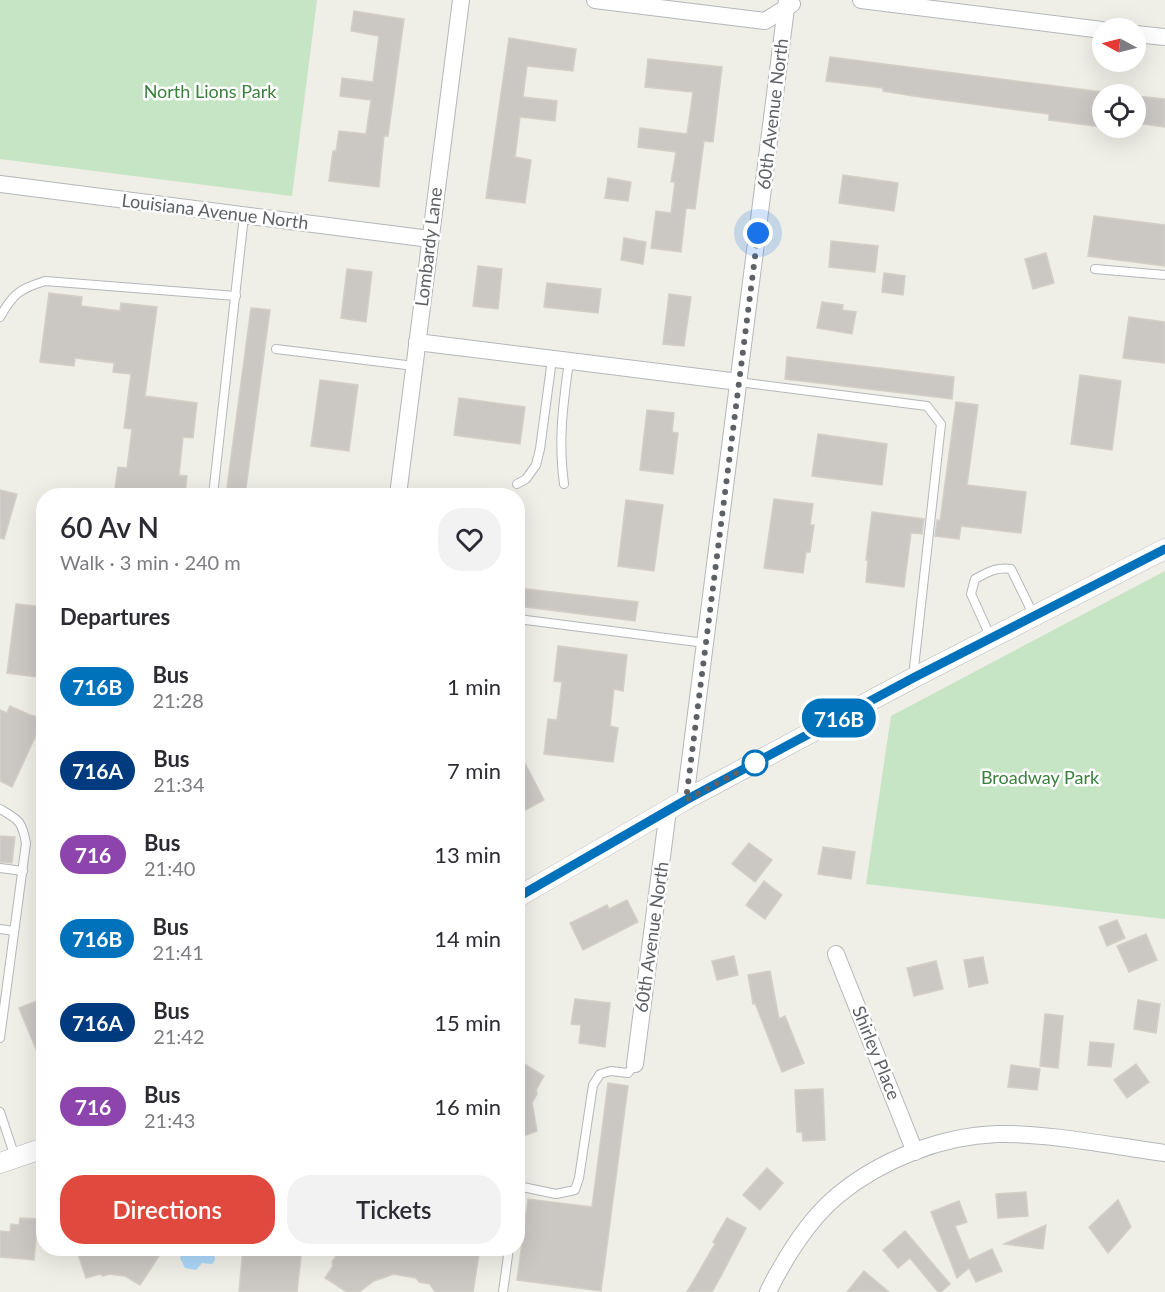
<!DOCTYPE html>
<html lang="en">
<head>
<meta charset="utf-8">
<style>
  :root { --surface:#fff; --page:#f2f2f3; --text:#2b2b33; --muted:#7c7c81; --accent:#df493e }
  body { margin:0; font-family:Lato,sans-serif; background:var(--page); color:var(--text); height:100vh; display:flex; flex-direction:column; font-size:22px; white-space:nowrap }
  * { box-sizing:border-box; margin:0 }
  p { font-size:20px; color:var(--muted) }
  .icon { flex:none; width:33px; height:33px; fill:none; stroke:currentColor; stroke-width:2; stroke-linecap:round; stroke-linejoin:round }
  .map { position:relative; flex:1; overflow:hidden }
  .drawer { position:absolute; left:36px; top:488px; width:489px; height:768px; display:flex; flex-direction:column; background:var(--surface); border-radius:24px; box-shadow:0 6px 24px #0002 }
  .drawer>* { flex:none }
  .badge { padding:0 12px; border-radius:20px; font-size:21px; line-height:39px }
  .needle { width:39px; rotate:277deg }
  .fabs { position:absolute; left:1092px; top:18px; display:grid; gap:12px }
  .fabs a { display:grid; place-items:center; width:54px; height:54px; border-radius:50%; background:var(--surface); box-shadow:0 6px 24px #0002; font-size:30px }
  .you { position:absolute; width:30px; height:30px; margin:-15px; border:4px solid #fff; border-radius:50%; background:#1a73e8; box-shadow:0 0 0 9px #1a73e833 }
  .map>.badge { position:absolute; translate:-50% -50%; box-shadow:0 0 0 3px #fff }
  h2 { padding:0 24px; font-size:22px; line-height:54px }
  .round { display:grid; place-items:center; flex:none; width:63px; height:63px; border-radius:24px; background:var(--page) }
  .headline { display:flex; align-items:center; justify-content:space-between; height:102px; padding:0 24px }
  h1 { font-size:28px; font-weight:600; line-height:45px }
  .button { display:flex; gap:12px; margin-top:auto; padding:12px 24px }
  .button a { flex:1; height:69px; border-radius:24px; background:var(--accent); color:#fff; font-size:24px; font-weight:600; line-height:69px; text-align:center }
  .button a+a { background:var(--page); color:var(--text) }
  ul { padding:0; list-style:none }
  li { display:flex; align-items:center; gap:18px; height:84px; padding:0 24px }
  li div { flex:1 }
  li b { display:block; font-size:22px }
  li em { font-style:normal }
  li .badge { min-width:66px; font-weight:700; text-align:center }
  .map>svg:first-child { display:block }
  .green { fill:#c6e5c5 }
  .water { fill:#add9fa }
  .building { fill:#cbc8c4; stroke:#d4cfc6; stroke-width:1.5 }
  .lines { fill:none; stroke-linecap:round; stroke-linejoin:round }
  .service-casing { stroke:#b4b7ba; stroke-width:10 }
  .minor-casing { stroke:#b4b7ba; stroke-width:18 }
  .tertiary-casing { stroke:#b4b7ba; stroke-width:21 }
  .service { stroke:#fff; stroke-width:8 }
  .minor { stroke:#fff; stroke-width:16 }
  .tertiary { stroke:#fff; stroke-width:20 }
  .line-casing { stroke:#fff; stroke-width:14 }
  .line { stroke:#0072bc; stroke-width:9 }
  .walk { stroke:#5e6266; stroke-width:6; stroke-dasharray:0 10.8 }
  .stop-dot { fill:#fff; stroke:#0072bc; stroke-width:3 }
  .labels { text-anchor:middle; stroke-width:5; stroke-linejoin:round; paint-order:stroke }
  .park-label { font-size:18px; fill:#3a813d; stroke:#fff }
  .street-label { font-size:18px; fill:#5e6266; stroke:#fff }
</style>
</head>
<body>
<div class="map">
<svg width="1165" height="1292" viewBox="0 0 1165 1292">
  <rect width="100%" height="100%" fill="#efeee7"/>
  <g class="green">
    <path d="M0,0h317l-25,196 -292,-37z"/>
    <path d="M1165,571v348l-299,-35 25,-168z"/>
  </g>
  <path class="water" d="M188,1248l26,3 1,9 -3,4 -10,-1 -6,7 -11,-2 -5,-10 2,-6z"/>
  <g class="building">
    <path d="M354,11l50,8 -16,117h-4l-5,51 -50,-6 4,-30h3l3,-20 27,3 5,-34 -31,-4 2,-18 31,4 6,-46 -28,-5z"/>
    <path d="M509,38l67,11 -3,22 -46,-5 -4,31 34,4 -2,20 -35,-4 -5,40 16,3 -6,43 -39,-5z"/>
    <path d="M830,57l272,35v35l-53,-7v-6l-129,-17 -37,-6v-3l-57,-7z"/>
    <path d="M648,59l74,8 -9,75 -9,-1 -9,68 -9,-1 -5,44 -30,-4 5,-37 15,2 4,-31h-4l5,-30 -38,-5 2,-19 47,6 6,-42 -48,-5z"/>
    <path d="M1136,96l29,3v28l-29,-4z"/>
    <path d="M843,175l55,8 -4,28 -55,-8z"/>
    <path d="M608,178l23,4 -3,19 -23,-3z"/>
    <path d="M1094,216l71,9v41l-77,-10z"/>
    <path d="M624,238l22,4 -3,22 -22,-4z"/>
    <path d="M831,241l47,5 -3,26 -46,-5z"/>
    <path d="M1046,253l8,30 -21,6 -8,-30z"/>
    <path d="M478,266l24,3 -4,40 -25,-3z"/>
    <path d="M347,269l25,3 -6,50 -25,-4z"/>
    <path d="M884,273l21,3 -2,19 -21,-3z"/>
    <path d="M547,283l54,6 -3,24 -54,-6z"/>
    <path d="M49,293l33,4 -1,9 39,5 1,-8 36,4 -12,89 52,7 -4,35 -10,-1 -4,38 8,1 -2,19h-71l4,-28 9,1 5,-39 -8,-1 7,-54 -18,-2 1,-9 -39,-5 -1,8 -34,-4z"/>
    <path d="M669,294l22,3 -7,49 -21,-2z"/>
    <path d="M822,302l21,3 -1,5 14,2 -4,22 -35,-6z"/>
    <path d="M251,308l19,2 -25,185h-19z"/>
    <path d="M1129,317l36,5v41l-42,-5z"/>
    <path d="M787,357l167,20 -2,22 -167,-20z"/>
    <path d="M1080,375l41,6 -9,69 -41,-6z"/>
    <path d="M320,380l38,5 -9,66 -38,-5z"/>
    <path d="M459,398l66,9 -5,37 -66,-9z"/>
    <path d="M956,402l22,3 -11,80 59,7 -5,41 -60,-7 -2,13 -24,-3 2,-16 3,1z"/>
    <path d="M647,410l27,3 -2,19 6,1 -5,41 -33,-4z"/>
    <path d="M818,434l69,10 -5,41 -70,-9z"/>
    <path d="M0,490l17,4 -13,45 -4,-1z"/>
    <path d="M774,499l39,5 -3,21h4l-4,27h-4l-3,21 -39,-5z"/>
    <path d="M626,500l37,5 -9,66 -36,-5z"/>
    <path d="M872,512l52,7 -2,15 -11,-1 -7,54 -38,-5 2,-22h-2z"/>
    <path d="M518,588l120,14 -3,19 -117,-15z"/>
    <path d="M16,604l28,3v71l-37,-5z"/>
    <path d="M558,646l69,9 -4,36 -9,-2 -4,37 8,2 -5,34 -69,-8 4,-35 9,1 5,-38 -8,-1z"/>
    <path d="M10,706l20,9 14,3v17l-7,-2 -25,54 -12,-6v-71l7,3z"/>
    <path d="M518,750l26,50 -26,14z"/>
    <path d="M0,836l15,1 -3,26 -12,-1z"/>
    <path d="M749,843l23,17 -17,22 -23,-18z"/>
    <path d="M823,847l32,5 -4,27 -33,-5z"/>
    <path d="M764,881l18,14 -17,24 -19,-14z"/>
    <path d="M627,900l11,22 -55,28 -13,-27 37,-18 2,4z"/>
    <path d="M1117,920l8,18 -18,8 -8,-19z"/>
    <path d="M1146,934l11,26 -28,12 -12,-26z"/>
    <path d="M734,956l4,19 -21,5 -5,-19z"/>
    <path d="M983,957l5,26 -19,4 -5,-27z"/>
    <path d="M936,961l7,28 -29,7 -7,-28z"/>
    <path d="M770,971l9,48 6,-3 19,47 -22,9 -27,-69 -2,1 -5,-29z"/>
    <path d="M44,998v68h-1l-24,-58z"/>
    <path d="M575,999l35,4 -5,44 -26,-4 2,-18 -10,-1z"/>
    <path d="M1138,1000l22,4 -4,29 -22,-4z"/>
    <path d="M1045,1014l18,2 -5,52 -18,-2z"/>
    <path d="M1090,1042l24,2 -3,23 -23,-2z"/>
    <path d="M518,1060l26,16 -8,14 1,4 -5,9 5,28 -19,7z"/>
    <path d="M1136,1064l13,18 -22,16 -13,-18z"/>
    <path d="M1011,1065l29,4 -3,21 -29,-3z"/>
    <path d="M608,1083l20,3 -27,205 -84,-11 11,-81 64,8z"/>
    <path d="M823,1089l2,51 -22,1 -1,-9h-5l-2,-42z"/>
    <path d="M767,1168l16,15 -23,27 -17,-15z"/>
    <path d="M1026,1192l2,24 -30,2 -2,-24z"/>
    <path d="M1118,1200l13,27 -23,26 -19,-26z"/>
    <path d="M959,1201l8,21 -12,4 14,34 23,-11 10,22 -26,11 -7,-14 -12,10 -26,-66z"/>
    <path d="M20,1218l18,1 -4,41 -34,-3v-26l10,1 1,-8 8,1z"/>
    <path d="M727,1218l19,10 -25,48 -9,16h-25l28,-48 -2,-2z"/>
    <path d="M1046,1225l-3,24 -39,-5z"/>
    <path d="M905,1231l45,53 -9,8h-3l-28,-34 -12,10 -15,-18z"/>
    <path d="M76,1248h77l8,5 -21,32 -15,-9 -16,-2 -6,2 -3,-2 -14,4z"/>
    <path d="M243,1248h59l-5,44h-58z"/>
    <path d="M341,1248h139l-7,44h-38l-5,-8 -11,-2 -3,-4 -22,-4 -20,7 -15,11h-12l-22,-14 8,-12 -1,-4z"/>
    <path d="M864,1271l25,21h-42z"/>
  </g>
  <g class="lines">
    <g class="service-casing">
      <g id="service">
        <path d="M1095,269l70,6"/>
        <path d="M0,317c13,-23 19,-28 45,-36l191,15"/>
        <path d="M276,349l138,17"/>
        <path d="M739,382l188,24 14,18 -28,253"/>
        <path d="M517,484l9,-5 10,-14 4,-16 12,-90"/>
        <path d="M564,484c-6,-44 -1,-79 5,-123"/>
        <path d="M213,495l31,-279"/>
        <path d="M518,619l187,24"/>
        <path d="M991,638l-20,-44 4,-15c13,-7 21,-12 36,-10l23,47"/>
        <path d="M0,809c19,11 22,12 26,34l-26,195"/>
        <path d="M0,868l23,3"/>
        <path d="M0,929l14,2"/>
        <path d="M0,1112l15,45"/>
        <path d="M518,1186l38,8 19,-4 4,-12 14,-93 7,-11 11,-3 17,2 7,-9"/>
        <path d="M503,1292l6,-44"/>
      </g>
    </g>
    <g class="minor-casing">
      <g id="minor">
        <path d="M595,0l170,21 27,-17"/>
        <path d="M861,0l241,30"/>
        <path d="M1136,34l29,3"/>
        <path d="M0,184l430,55"/>
        <path d="M417,342l322,40"/>
        <path d="M398,495l63,-495"/>
        <path d="M685,800l102,-800"/>
        <path d="M836,954l79,198"/>
        <path d="M635,1064l33,-254"/>
        <path d="M768,1292c16,-33 41,-73 69,-96 43,-36 104,-60 160,-62 52,-1 115,12 168,19"/>
      </g>
    </g>
    <g class="tertiary-casing">
      <g id="tertiary">
        <path d="M518,897l167,-97 228,-122 252,-129"/>
        <path d="M0,1163l44,-15"/>
      </g>
    </g>
    <use href="#service" class="service"/>
    <use href="#minor" class="minor"/>
    <use href="#tertiary" class="tertiary"/>
  </g>
  <g class="lines">
    <g class="line-casing">
      <path id="line" d="M518,897l168,-97 227,-122 252,-129"/>
    </g>
    <use href="#line" class="line"/>
    <path class="walk" d="M755,763l-69,37 72,-567"/>
  </g>
  <circle class="stop-dot" cx="755" cy="763" r="12"/>
  <g class="labels">
    <g class="park-label">
      <text x="210" y="98">North Lions Park</text>
      <text x="1040" y="784">Broadway Park</text>
    </g>
    <g class="street-label">
      <text transform="translate(773 114) rotate(-83)" y="6">60th Avenue North</text>
      <text transform="translate(215 212) rotate(7)" y="6">Louisiana Avenue North</text>
      <text transform="translate(429 247) rotate(-83)" y="6">Lombardy Lane</text>
      <text transform="translate(652 937) rotate(-82)" y="6">60th Avenue North</text>
      <text transform="translate(876 1053) rotate(68)" y="6">Shirley Place</text>
    </g>
  </g>
</svg>
<div class="fabs">
<a><svg class="needle" viewBox="-14 -14 28 28"><path d="M0-13l5 13h-10z" fill="#e53935"/><path d="M0 13l5-13h-10z" fill="#7c7c81"/></svg></a>
<a><svg class="icon" aria-label="locate" viewBox="0 0 24 24"><circle cx="12" cy="12" r="6"/><path d="M12 2v4M12 18v4M2 12h4M18 12h4"/></svg></a>
</div>
<div class="you" style="left:758px;top:233px"></div>
<b class="badge" style="left:839px;top:718px;background:#0072bc;color:#fff">716B</b>
<section class="drawer">
<div class="headline"><div><h1>60 Av N</h1><p>Walk · 3 min · 240 m</p></div><a class="round"><svg class="icon" aria-label="heart" viewBox="0 0 24 24"><path d="M12 20l-8-8c-3-5 5-10 8-4 3-6 11-1 8 4z"/></svg></a></div>
<h2>Departures</h2>
<ul>
<li><span class="badge" style="background:#0072bc;color:#fff">716B</span><div><b>Bus</b><p>21:28</p></div><em>1 min</em></li>
<li><span class="badge" style="background:#003b80;color:#fff">716A</span><div><b>Bus</b><p>21:34</p></div><em>7 min</em></li>
<li><span class="badge" style="background:#8e44ad;color:#fff">716</span><div><b>Bus</b><p>21:40</p></div><em>13 min</em></li>
<li><span class="badge" style="background:#0072bc;color:#fff">716B</span><div><b>Bus</b><p>21:41</p></div><em>14 min</em></li>
<li><span class="badge" style="background:#003b80;color:#fff">716A</span><div><b>Bus</b><p>21:42</p></div><em>15 min</em></li>
<li><span class="badge" style="background:#8e44ad;color:#fff">716</span><div><b>Bus</b><p>21:43</p></div><em>16 min</em></li>
</ul>
<div class="button"><a>Directions</a><a>Tickets</a></div>
</section>
</div>
</body>
</html>
